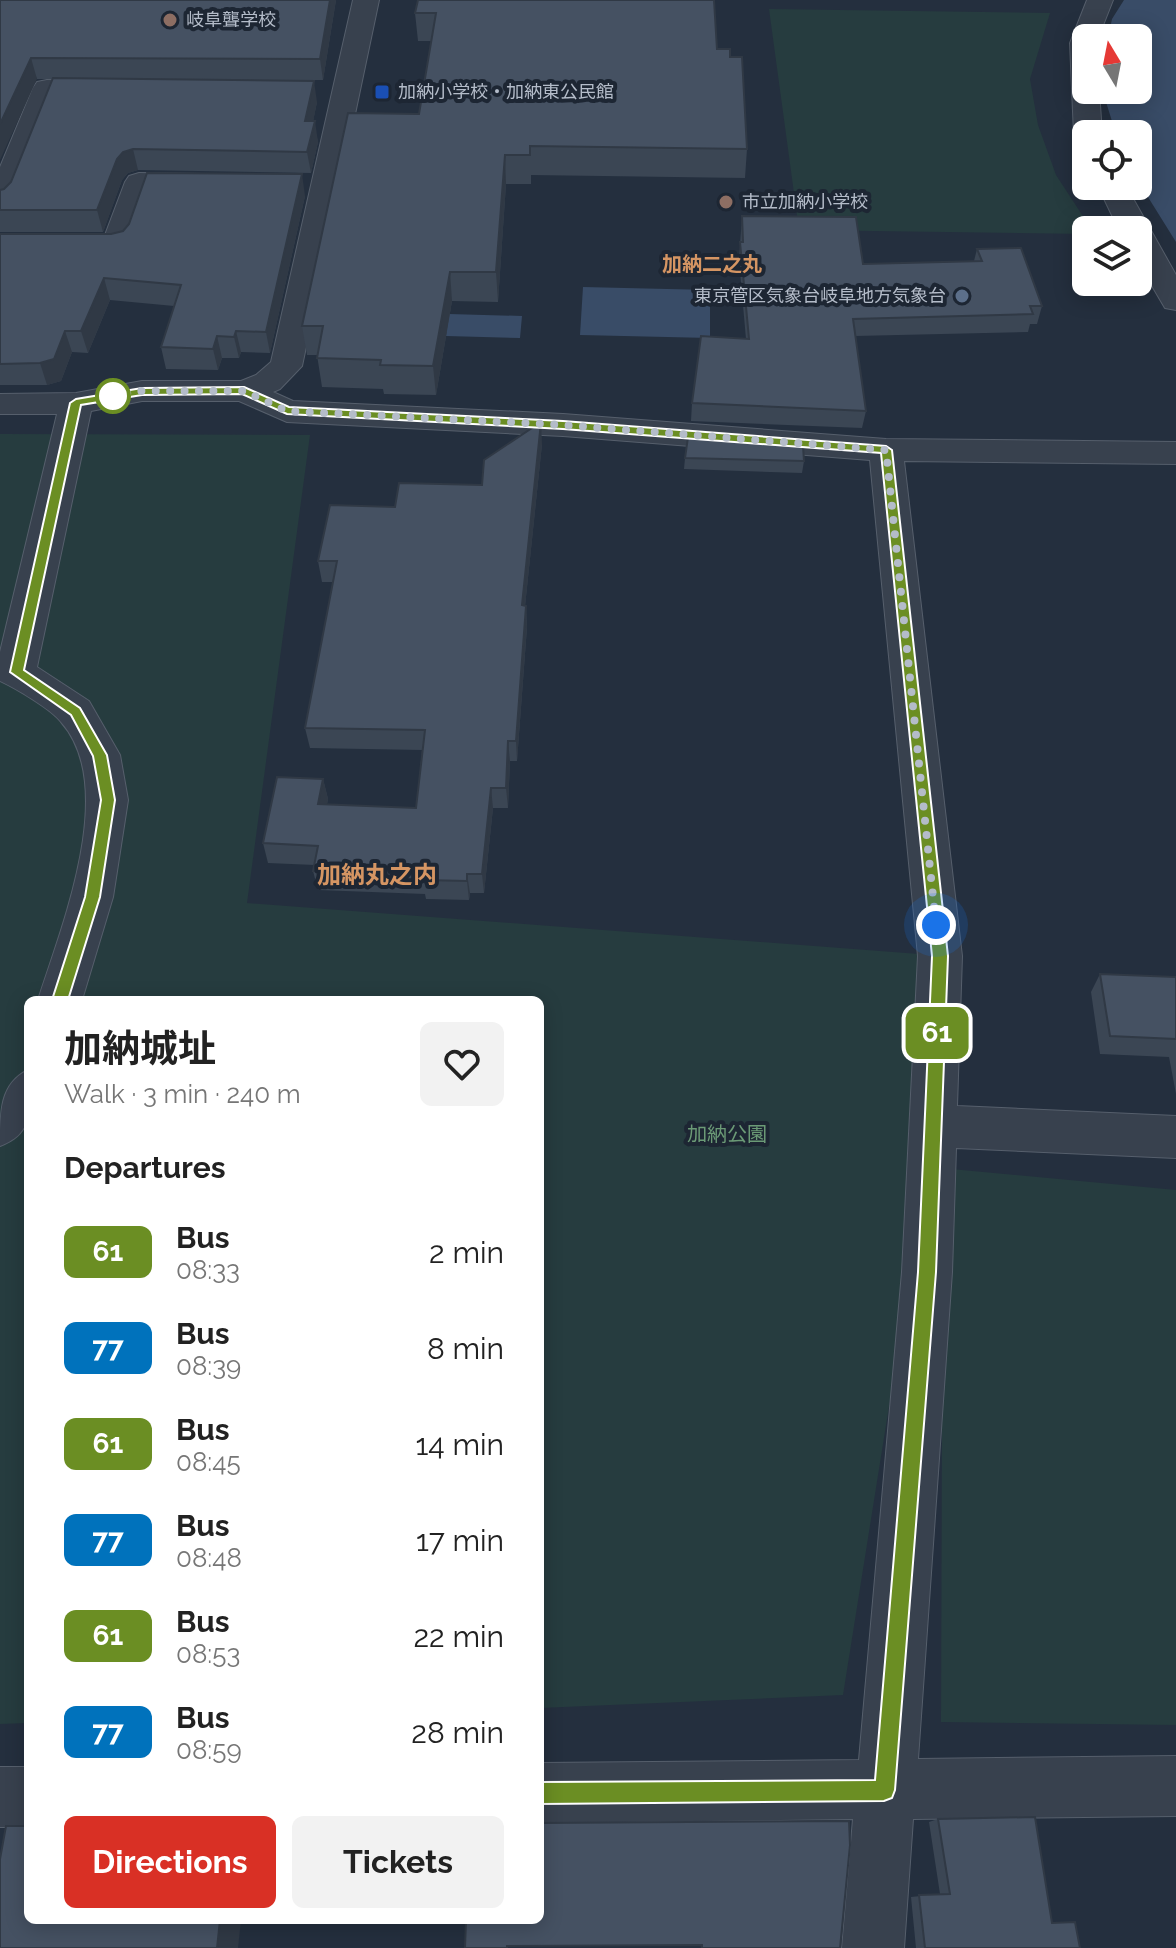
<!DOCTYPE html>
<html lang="en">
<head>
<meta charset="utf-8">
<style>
  :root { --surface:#fff; --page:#f2f2f2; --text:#222; --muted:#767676; --accent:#d93025 }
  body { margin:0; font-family:Raleway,"Noto Sans JP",sans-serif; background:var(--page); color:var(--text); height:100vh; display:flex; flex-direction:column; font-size:30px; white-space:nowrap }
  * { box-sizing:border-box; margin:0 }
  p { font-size:26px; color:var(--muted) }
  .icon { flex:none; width:44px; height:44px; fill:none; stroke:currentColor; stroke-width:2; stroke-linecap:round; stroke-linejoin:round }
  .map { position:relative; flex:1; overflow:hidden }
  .details { position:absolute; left:24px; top:996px; width:520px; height:928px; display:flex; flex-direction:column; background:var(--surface); border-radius:12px; box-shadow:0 4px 20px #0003 }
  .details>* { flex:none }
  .badge { padding:0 16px; border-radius:12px; font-size:28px; line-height:52px }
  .needle { width:52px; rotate:350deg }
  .buttons { position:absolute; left:1072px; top:24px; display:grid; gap:16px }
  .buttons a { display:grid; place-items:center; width:80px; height:80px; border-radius:12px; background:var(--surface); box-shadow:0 4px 20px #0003; font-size:40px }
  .you { position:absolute; width:40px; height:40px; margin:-20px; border:6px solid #fff; border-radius:50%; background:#1a73e8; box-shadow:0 0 0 12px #1a73e833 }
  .map>.badge { position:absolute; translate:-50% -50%; box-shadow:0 0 0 4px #fff }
  h2 { padding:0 40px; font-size:30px; line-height:72px }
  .round { display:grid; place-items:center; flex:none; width:84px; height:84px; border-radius:12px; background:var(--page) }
  .summary { display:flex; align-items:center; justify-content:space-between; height:136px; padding:0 40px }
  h1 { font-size:38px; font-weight:700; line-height:60px }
  .primary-button { display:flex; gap:16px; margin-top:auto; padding:16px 40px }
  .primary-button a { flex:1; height:92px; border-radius:12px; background:var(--accent); color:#fff; font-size:32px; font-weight:700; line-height:92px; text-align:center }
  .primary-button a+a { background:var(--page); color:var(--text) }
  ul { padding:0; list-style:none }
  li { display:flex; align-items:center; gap:24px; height:96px; padding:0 40px }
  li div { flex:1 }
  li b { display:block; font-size:30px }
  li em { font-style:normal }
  li .badge { min-width:88px; font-weight:700; text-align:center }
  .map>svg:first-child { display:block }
  .green { fill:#263c3f }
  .water { fill:#394c67 }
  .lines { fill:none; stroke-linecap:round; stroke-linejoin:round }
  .minor-casing { stroke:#565f6c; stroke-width:2 }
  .minor { fill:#38414e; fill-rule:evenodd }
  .wall { fill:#3b4654 }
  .shaded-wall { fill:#303945 }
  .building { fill:#455162; stroke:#303945; stroke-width:2 }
  .line { fill:#6b8e23; stroke:#fff; stroke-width:2 }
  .walk { stroke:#b4bcc9; stroke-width:8; stroke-dasharray:0 14.4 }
  .education-dot { fill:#8d6e63; stroke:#1d2633; stroke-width:3 }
  .transit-dot { fill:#1a4fb4; stroke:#1d2633; stroke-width:3 }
  .service-dot { fill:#5c6f8a; stroke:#1d2633; stroke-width:3 }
  .stop-dot { fill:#fff; stroke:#6b8e23; stroke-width:4 }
  .labels { text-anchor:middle; stroke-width:8; stroke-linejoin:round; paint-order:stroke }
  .far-poi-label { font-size:18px; fill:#b4bcc9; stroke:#1d2633; text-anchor:start }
  .far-quarter-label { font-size:20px; font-weight:bold; fill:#d59563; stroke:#1d2633 }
  .park-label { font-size:20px; fill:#6b9a76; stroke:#1d2633 }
  .quarter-label { font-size:24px; font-weight:bold; fill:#d59563; stroke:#1d2633 }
</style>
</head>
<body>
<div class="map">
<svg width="1176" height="1948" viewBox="0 0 1176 1948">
  <rect width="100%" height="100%" fill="#242f3e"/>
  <g class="green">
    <path d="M769,9l281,4 -20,66 8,46 18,50 36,55h-6v4l-287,-4z"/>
    <path d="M0,434l310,1 -63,468 672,51 -11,333 -65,408 -303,13v-708h-512v723l-28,1z"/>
    <path d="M951,1169l225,21v535l-235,-3 1,-297z"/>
  </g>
  <g class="water">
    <path d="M1124,0h52v242l-38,-61v-47h-22l-10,-32v-12h32v-52h-30l4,-19z"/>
    <path d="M583,287l127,3v48l-130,-3z"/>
    <path d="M449,314l73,2 -2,22 -74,-2z"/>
  </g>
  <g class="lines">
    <g class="minor-casing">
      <g id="minor">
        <path d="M353,0h26l-77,366 -22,23 -7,3 20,9 270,13 323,25 290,3v22l-272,-3 58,495 -5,150 219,10v42l-220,-10 -4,124 -34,487 258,-3v60l-263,3 -9,129h-62l11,-129 -313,4v-60l319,-3 43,-488 16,-316 -48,-496 -307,-24 -276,-14 -48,-21h-97l-51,10 -54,256 52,34 31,54 8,45 -15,97 -31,103h-44c23,-72 81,-213 23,-278 -10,-13 -46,-34 -61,-41v-29l57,-238h-57v-20l76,-1 66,-12h99l15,-6 15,-13z"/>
        <path d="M1087,0h26l-15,38h-12v52h13l3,44h-16v8l-8,-2 -4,-6 -4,-91z"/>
        <path d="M47,80l63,1 10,2 4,6 -4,6 -63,1 -42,106 -5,6 -10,3v-44l33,-79 4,-6z"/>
        <path d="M139,173l64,1 10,3 4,6 -4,6 -63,2 -22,59 -11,3h-117v-18h105l20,-53 4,-6z"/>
        <path d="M1098,186h28l50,89v35l-11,-2 -27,-46v-32h-19z"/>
        <path d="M28,1070c0,34 10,62 -28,76 0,-35 0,-62 28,-76z"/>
        <rect x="0" y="1767" width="28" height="60"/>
      </g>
    </g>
    <use href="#minor" class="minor"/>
  </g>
  <g class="wall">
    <path d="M0,0h336l-13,80h-97l91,22 -4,19 5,21 -7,31 -173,-3 -10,3 -6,7 -19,52h-103v-42l4,-1 7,-7 41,-103h-15z"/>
    <path d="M418,0l299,49 13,8 17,92 -2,29 -214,-3v9h-25l-8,118 -46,-1 -16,94 -52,-1 -1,-5 -61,-2 -5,-32h-10l-5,-29 117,-212 12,-73h-13l-3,-28z"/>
    <path d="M305,196l-35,157 -29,-1 -2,6h-17l-4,12 -52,-1 -5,-22 13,-41 -64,-6 -22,53 -16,-1 -11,29 -14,4h-47v-151h111z"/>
    <path d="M742,216l121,48 111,-3 3,-12 65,57 -5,18h-7l-2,8 -173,4 11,75 -4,17 -171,-7 1,-18 54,-64 -7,-79z"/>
    <path d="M542,444l-17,162h1l1,21 -10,134h-7l-2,47h-15l-9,85h-14l-1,7 -43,-1 -1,-5 -107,-4 -5,-19 2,-6 -47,-2 -5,-20 60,-64 5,20 -1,5 89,4 6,-58 -112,-2 -5,-20 28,-146h-11l-4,-21 77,-54 87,-22z"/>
    <path d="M685,458l119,3 -2,12 -118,-4z"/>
    <path d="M1100,974l76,3v117l-7,-37 -69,-3 -9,-62z"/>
    <path d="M938,1819l114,104 28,25h-164l-5,-51 29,-3 -11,-72z"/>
  </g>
  <g class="shaded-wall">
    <path d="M330,0h6l-13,80 -3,-21z"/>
    <path d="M31,58l6,21 -37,81v-36z"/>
    <path d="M314,81l3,21 -8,40 -4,-21z"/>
    <path d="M315,121l3,21 -7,31 -4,-21z"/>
    <path d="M133,149l5,21 -10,3 -6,7 -19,52 -6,-22 20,-51 6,-7z"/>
    <path d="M505,155l1,29 -8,118 -2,-30z"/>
    <path d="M302,174l3,22 -35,157 -4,-21z"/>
    <path d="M450,272l2,29 -16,94 -3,-29z"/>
    <path d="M104,278l6,22 -22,53 -7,-22z"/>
    <path d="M65,331l7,21 -11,29 -14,4 -7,-22z"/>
    <path d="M236,331l5,21 -2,6 -5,-21z"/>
    <path d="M217,336l5,22 -4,12 -5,-21z"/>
    <path d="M541,422l1,22 -19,182 -1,-21z"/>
    <path d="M526,606l1,21 -10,134 -1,-20z"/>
    <path d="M508,741l2,20 -2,47 -2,-20z"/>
    <path d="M323,779l5,20 -5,24 -5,-19z"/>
    <path d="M491,788l2,20 -9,85 -2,-19z"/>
    <path d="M467,874l3,19 -1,7 -2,-19z"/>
    <path d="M220,1920h21l-3,28h-21z"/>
  </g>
  <g class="building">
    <path d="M0,0h330l-10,59 -289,-1 -31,66z"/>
    <path d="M418,0h296l3,49h13v8h12l5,92 -217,-3v9h-25l-9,117h-46l-17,94 -53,-1 1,-5 -64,-2 6,-32h-21l46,-213 71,1 17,-101h-21z"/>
    <path d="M53,78l261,3 -9,40h10l-8,31 -174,-3 -10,3 -6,7 -20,51h-97v-20l4,-1 7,-7z"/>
    <path d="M147,173l155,1 -36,158 -30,-1 -2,6 -17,-1 -4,13 -52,-2 20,-62 -77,-7 -23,53h-16l-11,28 -14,4 -40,1v-130h111l12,-3 6,-7z"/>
    <path d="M742,216l114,1 7,47 119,-3 -5,-12 44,-1 21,58h-12l3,8 -180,5 13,92 -174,-8 9,-67 48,3 -9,-97h3z"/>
    <path d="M541,422l-19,183 4,1 -10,135h-8l-2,47h-15l-9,86h-15v7l-44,-1v-5l-110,-4 5,-25 -55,-3 14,-66 46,2 -5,25 98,4 9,-78 -120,-2 32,-167h-19l12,-56 65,2 4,-24 83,2 2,-25z"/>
    <path d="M688,437l115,9 1,15 -119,-3z"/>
    <path d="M1100,974l76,3v62l-66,-3z"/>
    <path d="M1035,1817l17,106 23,-1 5,26h-155l-6,-53 31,-1 -12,-75z"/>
    <path d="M849,1821l1,24 -10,103h-138v-3l-195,1v2h-42l1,-28h74v-97z"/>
    <path d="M6,1826h22v94h192l-3,28h-217v-89z"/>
  </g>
  <path class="line" d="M244,387l45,20 274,14 323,25 6,4 56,506 -12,316 -41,518 -3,8 -8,3 -344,3 -7,-4 -4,-7 4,-7 7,-4 335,-2 43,-508 14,-316 -51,-503 -318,-24 -276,-15 -45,-20 -100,1 -61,10 -57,265 56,38 27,47 8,45 -15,97 -32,103 -8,7 -8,-7 33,-103 16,-97 -8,-44 -22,-41 -61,-43 60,-269 6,-4 66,-11z"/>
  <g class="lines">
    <path class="walk" d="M113,396l29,-5h102l43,20 276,14 323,25 50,475"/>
  </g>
  <g class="education-dot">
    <circle cx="170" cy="20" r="8"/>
    <circle cx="726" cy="202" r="8"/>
  </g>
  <rect class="transit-dot" x="374" y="84" width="16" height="16" rx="4"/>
  <circle class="service-dot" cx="962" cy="296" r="8"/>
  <circle class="stop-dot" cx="113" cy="396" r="16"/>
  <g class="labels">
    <g class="far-poi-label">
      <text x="186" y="26">岐阜聾学校</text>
      <text x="398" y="98">加納小学校・加納東公民館</text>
      <text x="742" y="208">市立加納小学校</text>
      <text x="946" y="302" text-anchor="end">東京管区気象台岐阜地方気象台</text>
    </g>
    <g class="far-quarter-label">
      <text x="712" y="271">加納二之丸</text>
    </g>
    <g class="park-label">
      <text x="727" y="1141">加納公園</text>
    </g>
    <g class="quarter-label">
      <text x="377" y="883">加納丸之内</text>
    </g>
  </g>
</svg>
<div class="buttons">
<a><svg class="needle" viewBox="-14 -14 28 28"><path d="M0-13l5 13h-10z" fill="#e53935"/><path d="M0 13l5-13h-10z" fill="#767676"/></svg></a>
<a><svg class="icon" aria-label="locate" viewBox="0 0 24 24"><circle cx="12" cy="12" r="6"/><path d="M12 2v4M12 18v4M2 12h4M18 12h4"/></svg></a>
<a><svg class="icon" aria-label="layers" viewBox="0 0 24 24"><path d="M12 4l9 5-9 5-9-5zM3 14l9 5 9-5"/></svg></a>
</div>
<div class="you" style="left:936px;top:925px"></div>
<b class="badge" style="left:937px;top:1033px;background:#6b8e23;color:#fff">61</b>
<section class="details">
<div class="summary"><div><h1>加納城址</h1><p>Walk · 3 min · 240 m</p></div><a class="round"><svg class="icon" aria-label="heart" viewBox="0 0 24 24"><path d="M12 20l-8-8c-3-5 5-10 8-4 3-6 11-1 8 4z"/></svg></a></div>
<h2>Departures</h2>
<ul>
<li><span class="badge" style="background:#6b8e23;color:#fff">61</span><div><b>Bus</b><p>08:33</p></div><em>2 min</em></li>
<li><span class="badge" style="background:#0072bc;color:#fff">77</span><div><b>Bus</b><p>08:39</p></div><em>8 min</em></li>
<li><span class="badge" style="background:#6b8e23;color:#fff">61</span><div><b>Bus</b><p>08:45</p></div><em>14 min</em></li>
<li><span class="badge" style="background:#0072bc;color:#fff">77</span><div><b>Bus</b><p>08:48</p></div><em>17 min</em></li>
<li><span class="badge" style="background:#6b8e23;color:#fff">61</span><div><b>Bus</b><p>08:53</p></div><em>22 min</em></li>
<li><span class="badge" style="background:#0072bc;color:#fff">77</span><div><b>Bus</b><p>08:59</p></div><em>28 min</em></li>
</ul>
<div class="primary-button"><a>Directions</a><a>Tickets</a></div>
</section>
</div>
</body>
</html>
